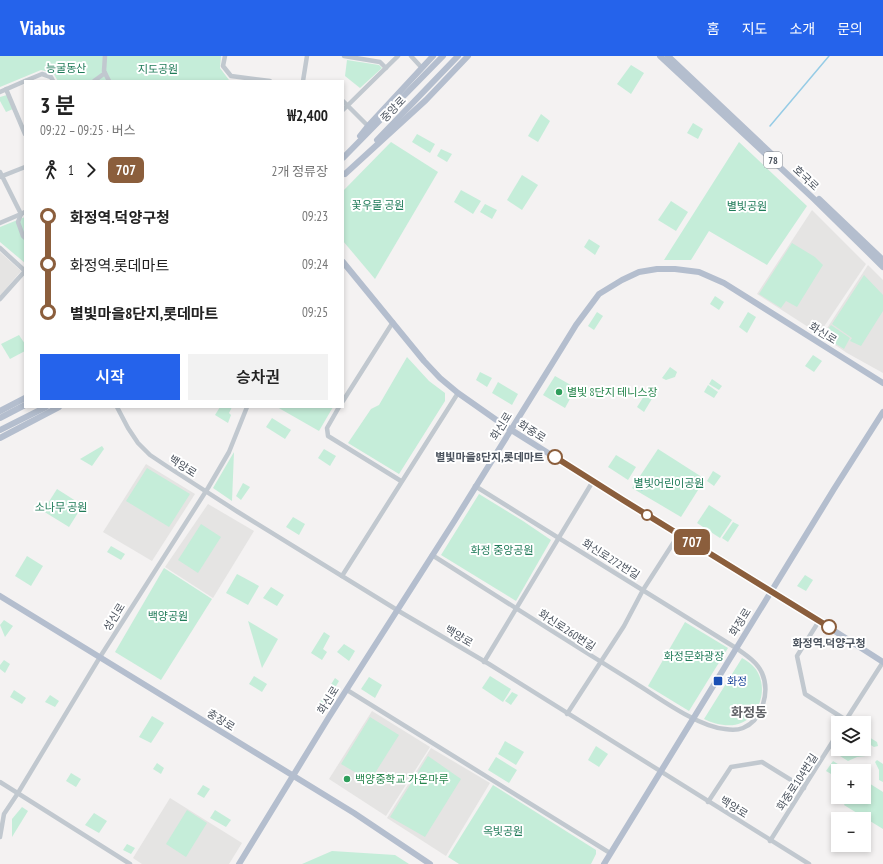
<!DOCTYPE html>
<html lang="ko">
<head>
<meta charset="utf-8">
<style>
  :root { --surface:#fff; --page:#f2f2f2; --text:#222; --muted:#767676; --accent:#2563eb }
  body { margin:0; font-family:"PT Sans Narrow","Noto Sans KR",sans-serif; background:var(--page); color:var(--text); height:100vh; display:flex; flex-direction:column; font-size:15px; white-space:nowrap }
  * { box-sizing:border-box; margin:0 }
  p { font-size:13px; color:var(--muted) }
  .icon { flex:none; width:22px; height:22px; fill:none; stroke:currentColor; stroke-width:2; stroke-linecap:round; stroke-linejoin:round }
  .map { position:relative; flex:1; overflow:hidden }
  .details { position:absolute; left:24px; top:24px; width:320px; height:328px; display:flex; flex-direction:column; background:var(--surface); border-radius:0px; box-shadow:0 2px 6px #0003 }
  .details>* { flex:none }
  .badge { padding:0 8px; border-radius:6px; font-size:14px; line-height:26px }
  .fabs { position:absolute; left:831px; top:660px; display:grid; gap:8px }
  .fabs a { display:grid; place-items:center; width:40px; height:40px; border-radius:0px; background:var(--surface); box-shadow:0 2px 6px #0003; font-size:20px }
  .map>.badge { position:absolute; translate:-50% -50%; box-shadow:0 0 0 2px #fff }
  .legs { display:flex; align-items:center; gap:6px; height:44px; padding:0 16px; font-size:13px }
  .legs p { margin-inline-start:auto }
  .overview { display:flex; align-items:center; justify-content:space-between; height:68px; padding:0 16px }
  h1 { font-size:22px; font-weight:600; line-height:30px }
  .primary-button { display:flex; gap:8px; margin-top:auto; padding:8px 16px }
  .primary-button a { flex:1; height:46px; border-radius:0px; background:var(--accent); color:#fff; font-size:16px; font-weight:600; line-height:46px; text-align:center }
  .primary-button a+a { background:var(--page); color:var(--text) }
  ul { padding:0 16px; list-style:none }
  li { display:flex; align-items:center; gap:14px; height:48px; font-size:15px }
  li i { display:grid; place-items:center; width:6px; height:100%; margin:0 5px; background:currentColor }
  li i::after { content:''; width:10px; height:10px; margin:-5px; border:3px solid; border-radius:50%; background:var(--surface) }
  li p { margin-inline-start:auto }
  li:first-child i { background:linear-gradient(#0000 50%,currentColor 0) }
  li:last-child i { background:linear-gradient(currentColor 50%,#0000 0) }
  header { display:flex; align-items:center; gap:24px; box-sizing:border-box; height:56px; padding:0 20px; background:var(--accent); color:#fff }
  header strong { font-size:19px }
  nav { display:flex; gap:22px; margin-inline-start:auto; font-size:14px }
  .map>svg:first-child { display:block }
  .education { fill:#e5e4e3 }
  .green { fill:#c5edd9 }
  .water { fill:#96cce6 }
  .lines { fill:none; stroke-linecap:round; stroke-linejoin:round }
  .stream { stroke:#96cce6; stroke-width:1.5 }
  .minor { stroke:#c1c8cf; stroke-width:4.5 }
  .major { stroke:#b4bece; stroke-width:6 }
  .line-1-casing { stroke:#fff; stroke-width:9 }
  .line-1 { stroke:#8b5e3c; stroke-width:6 }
  .leisure-dot { fill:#2e9e5b; stroke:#fff; stroke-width:1.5 }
  .stop-1-dot { fill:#fff; stroke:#8b5e3c; stroke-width:2 }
  .transit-dot { fill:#1a4fb4; stroke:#fff; stroke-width:1.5 }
  .labels { text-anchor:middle; stroke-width:4; stroke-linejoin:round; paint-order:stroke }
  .shield { fill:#fff; stroke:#81878e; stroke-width:1 }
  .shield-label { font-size:10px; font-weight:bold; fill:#4b535e }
  .park-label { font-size:11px; fill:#207b59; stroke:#fff }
  .street-label { font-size:11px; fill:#4b535e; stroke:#fff }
  .leisure-label { font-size:11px; fill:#27864d; stroke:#fff; text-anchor:start }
  .stop-label { font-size:11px; font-weight:bold; fill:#4b535e; stroke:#fff; text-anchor:end }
  .transit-label { font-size:11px; fill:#164399; stroke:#fff; text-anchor:start }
  .quarter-label { font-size:13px; font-weight:bold; fill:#5f6166; stroke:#fff }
</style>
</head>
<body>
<header>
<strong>Viabus</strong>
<nav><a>홈</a><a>지도</a><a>소개</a><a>문의</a></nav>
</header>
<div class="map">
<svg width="883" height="808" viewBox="0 0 883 808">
  <rect width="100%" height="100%" fill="#f4f2f2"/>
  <g class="education">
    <path d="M812,154l54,54 -47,70 -62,-40z"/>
    <path d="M0,196l21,19 -21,25z"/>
    <path d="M868,209l15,15v93l-36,-20 -25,-17z"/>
    <path d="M146,408l49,30 -43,67 -49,-29z"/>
    <path d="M208,448l46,27 -41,67 -48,-31z"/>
    <path d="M372,655l58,36 -44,69 -57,-37z"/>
    <path d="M431,692l59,35 -44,73 -59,-38z"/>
    <path d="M170,742l72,45 -13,21h-87l-9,-6z"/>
  </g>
  <g class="green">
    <path d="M0,0h221l-1,12 9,12 7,1h-178l-5,-8 -12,-3 -41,17z"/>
    <path d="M347,4l32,5 3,3 -22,20 -15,-12z"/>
    <path d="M631,9l13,8 -13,21 -14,-10z"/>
    <path d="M7,39l6,14 -7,3 -6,-11v-4z"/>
    <path d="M541,58l9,7 -12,21 -10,-6z"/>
    <path d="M693,67l10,6 -5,10 -11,-6z"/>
    <path d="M417,78l18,10 -5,9 -18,-11z"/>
    <path d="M391,86l47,30 -63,107 -32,-38v-50z"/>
    <path d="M739,86l68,64 -40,59 -58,-34 -18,29h-27z"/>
    <path d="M441,93l11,5 -5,8 -10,-6z"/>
    <path d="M522,119l16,10 -16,25 -15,-10z"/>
    <path d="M461,134l20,11 -8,13 -19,-12z"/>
    <path d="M671,145l17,11 -12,19 -18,-11z"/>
    <path d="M485,148l12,6 -5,9 -12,-7z"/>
    <path d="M25,161v46l-25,-21v-15z"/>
    <path d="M589,183l11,7 -5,9 -11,-8z"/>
    <path d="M792,187l23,14 8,8 -26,42 -11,-6 -5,7 -22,-14z"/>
    <path d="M864,219l19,20v16l-22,35 -11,-5 2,-3 -20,-14z"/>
    <path d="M715,240l9,6 -5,8 -9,-6z"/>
    <path d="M597,256l6,4 -9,14 -6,-4z"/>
    <path d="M748,256l8,5 -9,16 -8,-6z"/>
    <path d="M831,269l19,13 -6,11 -21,-13z"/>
    <path d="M19,279l6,9v7l-15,8 -9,-15z"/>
    <path d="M813,299l9,6 -8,11 -9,-6z"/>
    <path d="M407,301l22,24 16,12v8l-46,73 -51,-31 23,-34 8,-4z"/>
    <path d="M670,311l7,5 -2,5 -9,3 -4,-2z"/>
    <path d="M480,316l12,6 -5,9 -11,-7z"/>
    <path d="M555,320l21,12 -11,20 -22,-13z"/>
    <path d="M712,323l10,7 -3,4 -10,-6z"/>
    <path d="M498,326l20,12 -6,11 -20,-12z"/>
    <path d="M708,329l10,7 -4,6 -10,-6z"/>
    <path d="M646,337l7,4 -9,15 -7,-5z"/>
    <path d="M220,351h12l-3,6 2,2 -3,8 -13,-8z"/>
    <path d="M277,351h56l-14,24z"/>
    <path d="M272,362l19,12 -6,9 -19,-12z"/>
    <path d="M102,390l2,3 -12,17 -12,-7z"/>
    <path d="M324,393l12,7 -6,10 -12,-8z"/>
    <path d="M658,393l47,30 -24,38 -49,-29z"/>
    <path d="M234,396l-2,49 -19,-13z"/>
    <path d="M616,399l20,12 -8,13 -20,-13z"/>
    <path d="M147,412l43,26 -21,33 -43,-26z"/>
    <path d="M713,415l8,5 -7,10 -7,-5z"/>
    <path d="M243,427l7,4 -9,13 -5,-4z"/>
    <path d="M57,433l22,14 2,5 -12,19 -26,-16z"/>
    <path d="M479,438l44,27 28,19 -35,61 -75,-46z"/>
    <path d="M709,449l23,15 -12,18 -23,-15z"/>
    <path d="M293,461l12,7 -6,11 -13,-8z"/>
    <path d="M733,466l6,3 -11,17 -6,-4z"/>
    <path d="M201,468l20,13 -23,36 -20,-13z"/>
    <path d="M111,490l14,8 -4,6 -14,-8z"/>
    <path d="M27,500l16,10 -12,20 -16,-10z"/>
    <path d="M164,512l48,31 -51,81 -46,-28z"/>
    <path d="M237,518l22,12 -11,19 -22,-12z"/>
    <path d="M805,519l8,5 -7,11 -9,-5z"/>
    <path d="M271,531l13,8 -7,11 -14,-8z"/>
    <path d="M4,564l9,6 -8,11 -5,-12z"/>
    <path d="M248,565l30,18 -16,29z"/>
    <path d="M685,566l43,26 -39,63 -41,-25z"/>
    <path d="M324,576l6,4 -7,13 4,3 -5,8 -11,-7z"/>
    <path d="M344,588l11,7 -6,10 -12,-9z"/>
    <path d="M742,602c7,4 14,9 17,17 8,18 -1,41 -18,48 -11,5 -27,1 -37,-4z"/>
    <path d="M4,604l6,4 -5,9 -5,-4v-4z"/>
    <path d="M254,620l13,8 -5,8 -13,-8z"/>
    <path d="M490,620l21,13 -8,13 -21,-14z"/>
    <path d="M369,621l13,8 -7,13 -14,-9z"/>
    <path d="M335,622l4,3 -16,27 -5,-3z"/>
    <path d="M14,634l12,8 -4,6 -12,-7z"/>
    <path d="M512,636l6,3 -7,10 -6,-4z"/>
    <path d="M50,639l9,6 -4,6 -10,-5z"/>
    <path d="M152,660l12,7 -13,20 -12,-6z"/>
    <path d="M370,661l29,18 -29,46 -29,-17z"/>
    <path d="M864,678l13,8 1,4 -4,1 -10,-6z"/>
    <path d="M505,685l19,11 -8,13 -18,-11z"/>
    <path d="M596,690l12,8 -9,13 -11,-7z"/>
    <path d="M845,693h15l8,5 -2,2 -9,1 -9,4 -8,-5z"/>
    <path d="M428,700l33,23 -36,58 -35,-20z"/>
    <path d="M496,701l21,13 -8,13 -21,-13z"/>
    <path d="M877,704l6,4v18l-4,-2v-10l-4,-8z"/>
    <path d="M833,705l16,10h-11v7l-12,-7z"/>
    <path d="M157,707l7,5 -3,6 -8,-5z"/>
    <path d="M71,717l10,6 -5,8 -10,-6z"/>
    <path d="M864,724l19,12v37l-39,-24 4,-8h16z"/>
    <path d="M203,729l7,4 -6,9 -7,-4z"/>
    <path d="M493,729l103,65v4l-5,10h-132l-11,-7z"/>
    <path d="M22,751l6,4 -16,26v-18z"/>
    <path d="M187,754l20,13 -21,34 -20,-13z"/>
    <path d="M215,754l16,10 -5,7 -16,-9z"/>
    <path d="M94,757l13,8 -8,12 -14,-8z"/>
    <path d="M127,788l8,4 -4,6 -8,-4z"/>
    <path d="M332,795l63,4 14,9h-107z"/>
  </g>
  <path class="water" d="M642,420c4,5 3,9 0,15l-3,-4 1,-8z"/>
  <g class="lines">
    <path class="stream" d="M770,70l59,-70"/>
    <g class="minor">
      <path d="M105,0l-1,15 5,10"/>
      <path d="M225,0l-2,10 8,10 39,5"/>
      <path d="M344,0l36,6 6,6"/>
      <path d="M411,0l11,12"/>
      <path d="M25,25l17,-7 9,3 2,4"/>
      <path d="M94,25l11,-8"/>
      <path d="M303,25l4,-25"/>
      <path d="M6,33l19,45"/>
      <path d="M0,36l25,-11"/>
      <path d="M343,45l25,25"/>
      <path d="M343,54l55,-54"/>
      <path d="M0,116l21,42 4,-2"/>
      <path d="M0,121l25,-10"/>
      <path d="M21,158l-3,8 5,14 2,2"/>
      <path d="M0,167l21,-9"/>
      <path d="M0,192l25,23"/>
      <path d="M0,243l25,-28"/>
      <path d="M343,345l50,-79"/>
      <path d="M117,351l11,21 10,15 12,12 18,12 70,45 164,101 87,51 320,200"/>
      <path d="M339,351l-12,21 1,8 73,45"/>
      <path d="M432,499c68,43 135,86 203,128 23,14 63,44 90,46 6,1 13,1 18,-1 20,-8 27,-37 19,-55 -5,-11 -16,-18 -26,-25l-261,-162"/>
      <path d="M342,520l116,-183"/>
      <path d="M819,565l-22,35 8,38 41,26"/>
      <path d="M484,606l109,-181"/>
      <path d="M347,634l263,163"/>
      <path d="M567,658l57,-88 19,-36 36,-56"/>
      <path d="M844,667l39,-61"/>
      <path d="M0,726l130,82"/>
      <path d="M708,746l23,-35 31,-5 42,26"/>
      <path d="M0,781l4,-23 14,-21 82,-136 108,-169 21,-36 18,-45"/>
      <path d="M770,785l68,-108"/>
    </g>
    <g class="major">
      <path d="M660,0l154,143 69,68"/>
      <path d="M668,0l108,102"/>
      <path d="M360,80l8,-10 65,-70"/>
      <path d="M377,84l81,-84"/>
      <path d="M343,102l100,-102"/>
      <path d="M345,118l81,-74 42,-44"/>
      <path d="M819,143l64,61"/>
      <path d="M343,206l81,99 16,17 18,15 47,33 118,74 196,121 64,41"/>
      <path d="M0,355l25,-13"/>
      <path d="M0,362l25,-13"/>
      <path d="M0,374l46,-23"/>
      <path d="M0,382l59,-31"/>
      <path d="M0,540l354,217 76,51"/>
      <path d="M239,808l90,-147 126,-197 100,-161 21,-34 23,-31 23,-14 17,-8 18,-3h18l24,3 25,11 159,100"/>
      <path d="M604,808l230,-375 49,-77"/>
    </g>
  </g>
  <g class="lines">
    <g class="line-1-casing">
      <path id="line-1" d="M555,401l68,43 206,127"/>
    </g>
    <use href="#line-1" class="line-1"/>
  </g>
  <g class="leisure-dot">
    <circle cx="559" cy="336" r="4"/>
    <circle cx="347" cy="723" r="4"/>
  </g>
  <g class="stop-1-dot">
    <circle cx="555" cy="401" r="7"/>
    <circle cx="647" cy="459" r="5"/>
    <circle cx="829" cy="571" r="7"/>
  </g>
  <rect class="transit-dot" x="713" y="620" width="10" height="10" rx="2"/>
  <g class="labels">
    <rect class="shield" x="764" y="96" width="18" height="16" rx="3"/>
    <g class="shield-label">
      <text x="773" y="108">78</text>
    </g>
    <g class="park-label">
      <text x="66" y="16">능굴동산</text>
      <text x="158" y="17">지도공원</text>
      <text x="378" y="153">꽃우물 공원</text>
      <text x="747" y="154">별빛공원</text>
      <text x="669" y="431">별빛어린이공원</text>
      <text x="61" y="455">소나무 공원</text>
      <text x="502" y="498">화정 중앙공원</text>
      <text x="168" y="564">백양공원</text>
      <text x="694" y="604">화정문화광장</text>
      <text x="503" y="779">옥빛공원</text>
    </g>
    <g class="street-label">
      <text transform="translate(393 53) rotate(-46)" y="4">중앙로</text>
      <text transform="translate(806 122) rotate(43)" y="4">호국로</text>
      <text transform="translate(823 277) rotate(32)" y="4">화신로</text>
      <text transform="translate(501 370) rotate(-58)" y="4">화신로</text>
      <text transform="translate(532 375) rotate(32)" y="4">화중로</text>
      <text transform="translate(183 410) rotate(33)" y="4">백양로</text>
      <text transform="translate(611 503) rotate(32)" y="4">화신로272번길</text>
      <text transform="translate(114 561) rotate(-58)" y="4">성신로</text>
      <text transform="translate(740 566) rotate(-58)" y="4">화정로</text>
      <text transform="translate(567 574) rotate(33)" y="4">화신로260번길</text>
      <text transform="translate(459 580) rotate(31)" y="4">백양로</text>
      <text transform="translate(328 644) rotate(-58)" y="4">화신로</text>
      <text transform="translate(221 664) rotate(32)" y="4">충장로</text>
      <text transform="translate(797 726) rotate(-57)" y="4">화중로104번길</text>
      <text transform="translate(734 751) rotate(32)" y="4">백양로</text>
    </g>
    <g class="leisure-label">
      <text x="567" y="340">별빛 8단지 테니스장</text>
      <text x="355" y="727">백양중학교 가온마루</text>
    </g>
    <g class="stop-label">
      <text x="544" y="405">별빛마을8단지,롯데마트</text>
      <text x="829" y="591" text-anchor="middle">화정역.덕양구청</text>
    </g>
    <g class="transit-label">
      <text x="727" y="629">화정</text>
    </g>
    <g class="quarter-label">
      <text x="749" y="661">화정동</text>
    </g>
  </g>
</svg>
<div class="fabs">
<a><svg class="icon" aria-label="layers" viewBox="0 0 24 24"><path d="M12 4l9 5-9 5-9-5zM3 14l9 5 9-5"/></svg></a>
<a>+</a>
<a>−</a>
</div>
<b class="badge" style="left:692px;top:486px;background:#8b5e3c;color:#fff">707</b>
<section class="details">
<div class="overview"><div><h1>3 분</h1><p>09:22 – 09:25 · 버스</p></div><b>₩2,400</b></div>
<div class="legs"><svg class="icon" aria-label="walk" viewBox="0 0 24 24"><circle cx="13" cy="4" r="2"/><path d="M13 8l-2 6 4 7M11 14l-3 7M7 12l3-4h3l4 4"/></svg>1<svg class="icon" aria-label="forward" viewBox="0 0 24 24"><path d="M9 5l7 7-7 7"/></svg><b class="badge" style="background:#8b5e3c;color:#fff">707</b><p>2개 정류장</p></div>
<ul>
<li><i style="color:#8b5e3c"></i><b>화정역.덕양구청</b><p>09:23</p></li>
<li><i style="color:#8b5e3c"></i><span>화정역.롯데마트</span><p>09:24</p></li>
<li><i style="color:#8b5e3c"></i><b>별빛마을8단지,롯데마트</b><p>09:25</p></li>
</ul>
<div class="primary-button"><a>시작</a><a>승차권</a></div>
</section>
</div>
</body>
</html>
